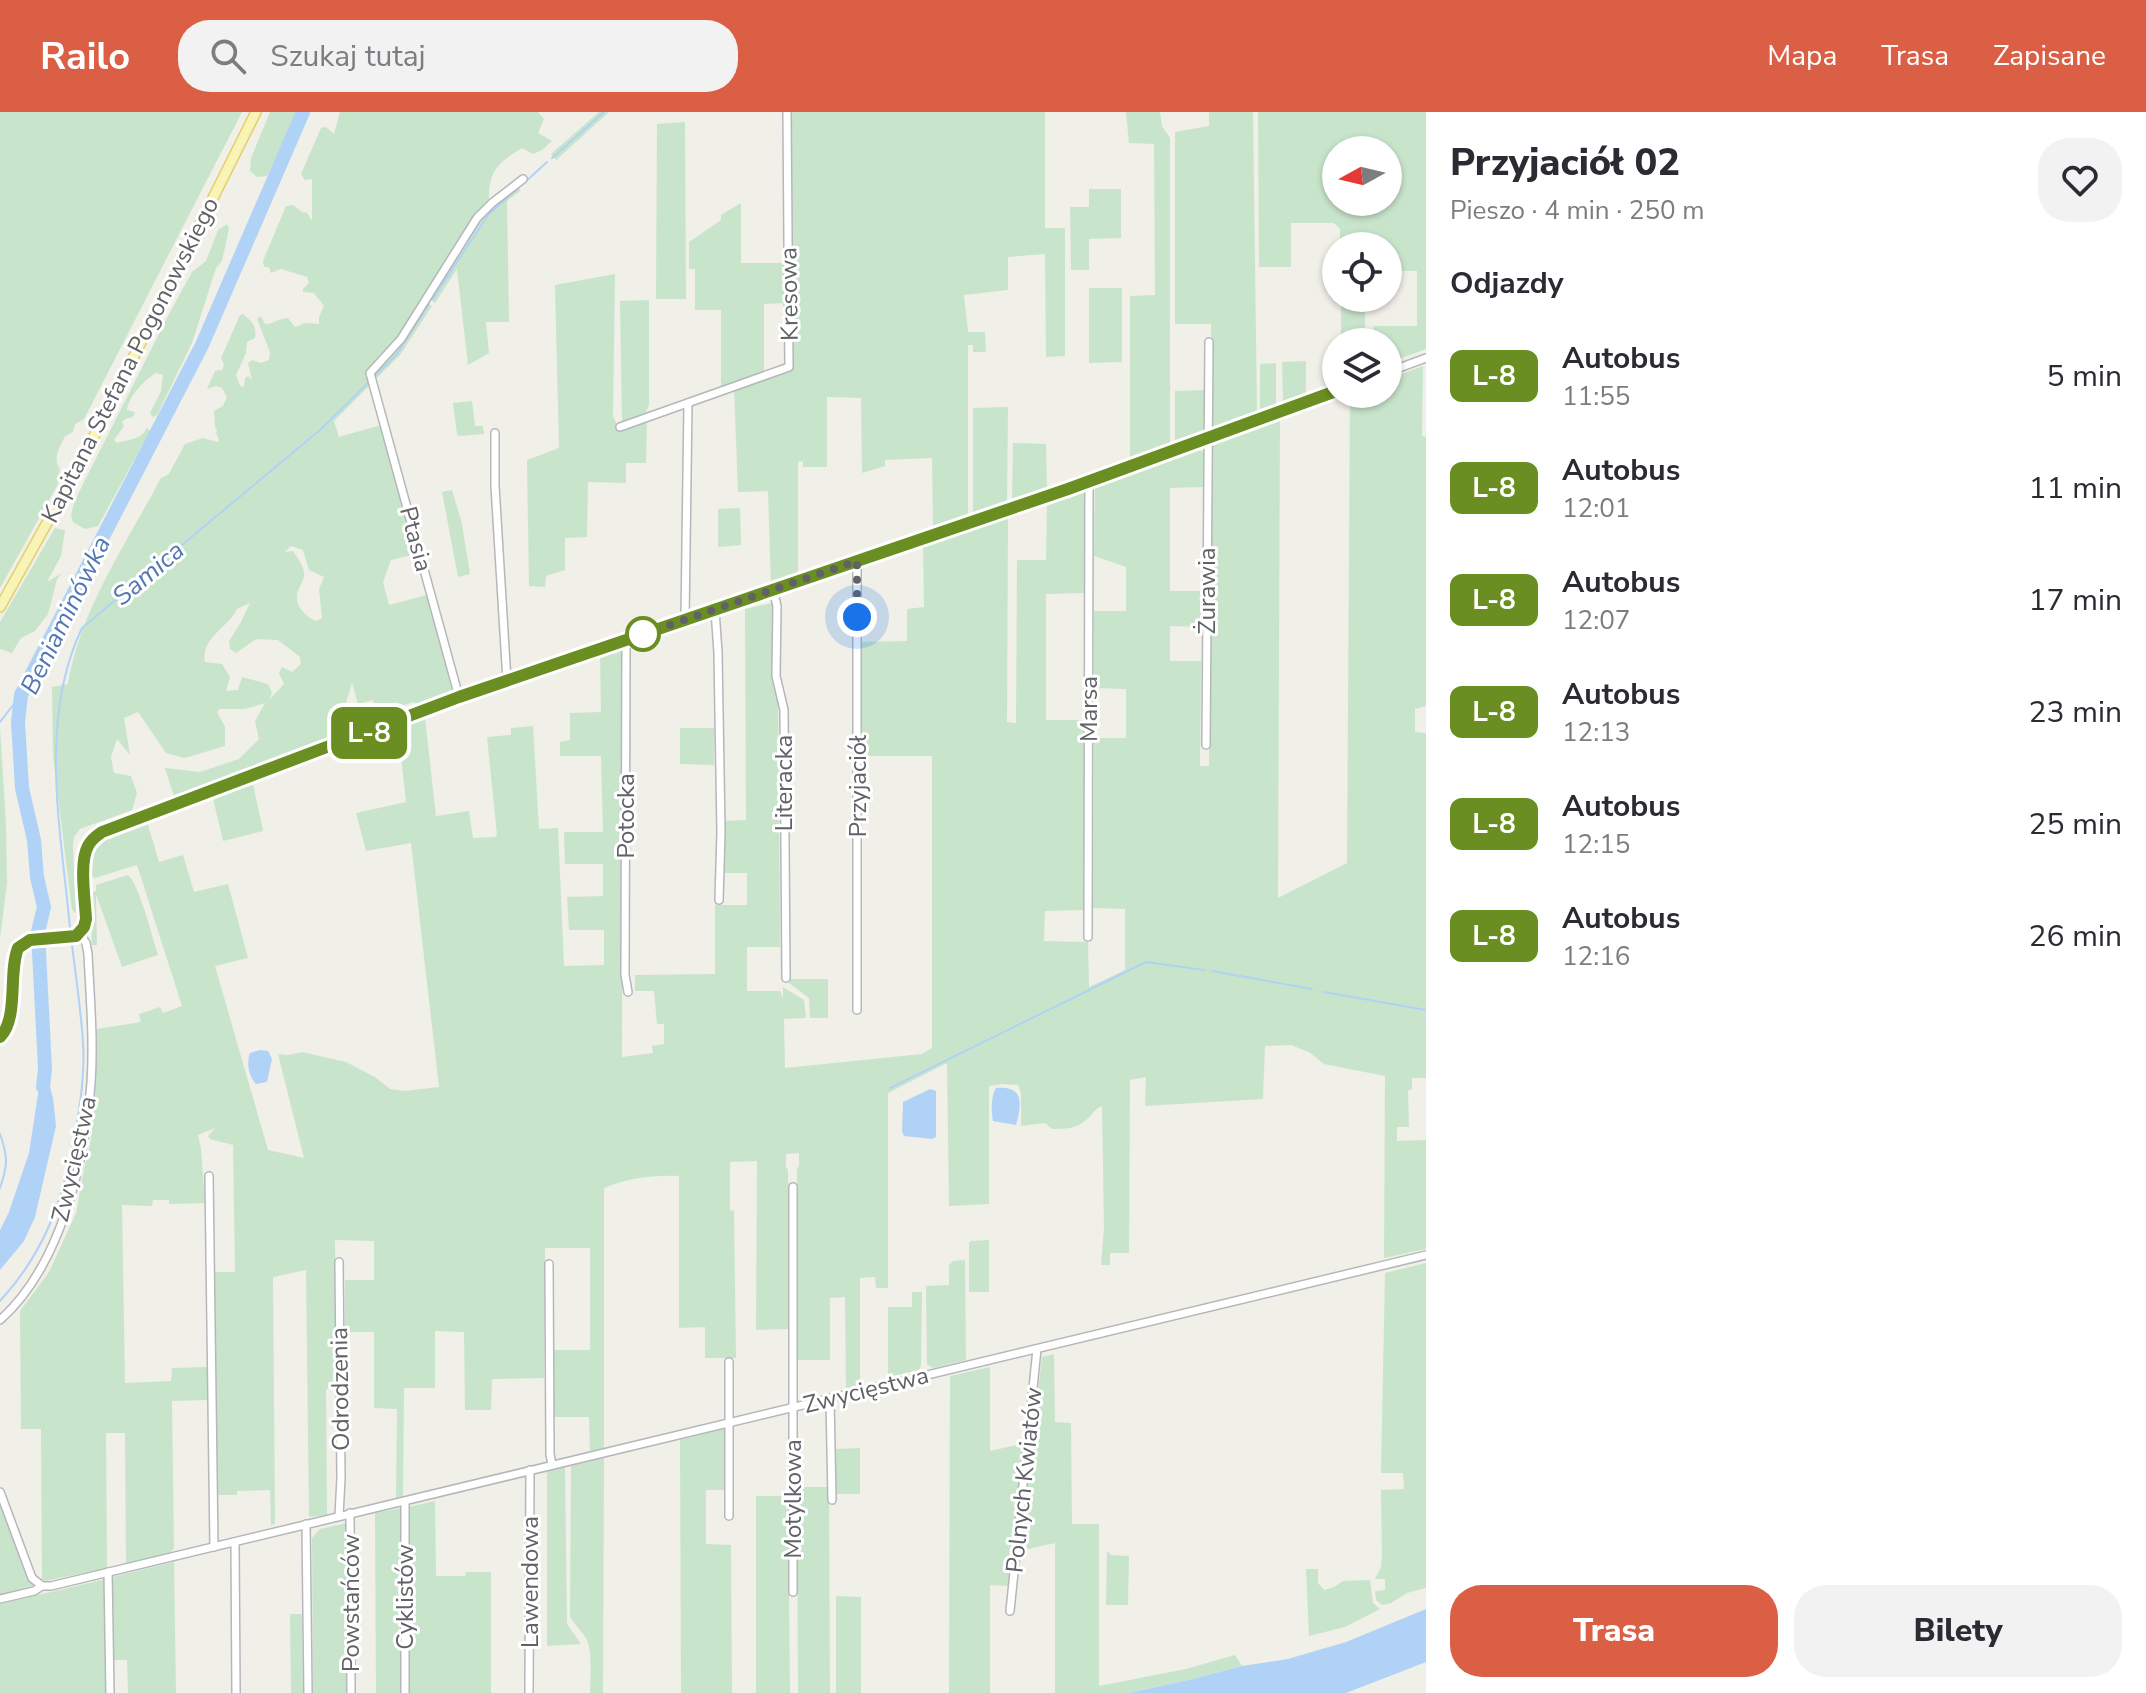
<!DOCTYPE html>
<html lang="pl">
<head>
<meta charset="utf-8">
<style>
  :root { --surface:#fff; --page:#f2f2f3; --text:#2b2b33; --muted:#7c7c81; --accent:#da5f45 }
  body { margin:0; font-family:"Nunito Sans",sans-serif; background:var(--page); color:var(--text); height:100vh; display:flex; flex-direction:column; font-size:30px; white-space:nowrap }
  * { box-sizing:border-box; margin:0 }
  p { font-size:26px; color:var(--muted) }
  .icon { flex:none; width:44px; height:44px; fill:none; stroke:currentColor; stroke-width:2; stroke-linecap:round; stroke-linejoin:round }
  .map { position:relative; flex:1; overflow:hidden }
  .drawer { display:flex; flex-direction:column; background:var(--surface); width:720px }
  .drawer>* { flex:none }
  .badge { padding:0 16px; border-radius:12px; font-size:28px; line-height:52px }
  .needle { width:52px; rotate:262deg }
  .buttons { position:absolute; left:1322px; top:24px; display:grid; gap:16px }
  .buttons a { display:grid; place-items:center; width:80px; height:80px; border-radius:50%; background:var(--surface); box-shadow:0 2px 6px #0004; font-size:40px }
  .you { position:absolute; width:40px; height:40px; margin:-20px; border:6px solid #fff; border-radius:50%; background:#1a73e8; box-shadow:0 0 0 12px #1a73e833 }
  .map>.badge { position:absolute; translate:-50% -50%; box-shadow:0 0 0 4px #fff }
  h2 { padding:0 24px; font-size:30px; line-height:72px }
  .round { display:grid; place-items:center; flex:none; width:84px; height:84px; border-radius:32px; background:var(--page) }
  .overview { display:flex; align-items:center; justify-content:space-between; height:136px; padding:0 24px }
  h1 { font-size:38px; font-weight:800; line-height:60px }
  .action { display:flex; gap:16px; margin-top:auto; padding:16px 24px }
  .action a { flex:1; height:92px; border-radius:32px; background:var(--accent); color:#fff; font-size:32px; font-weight:800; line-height:92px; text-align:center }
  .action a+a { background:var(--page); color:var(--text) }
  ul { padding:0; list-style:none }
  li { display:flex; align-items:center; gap:24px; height:112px; padding:0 24px }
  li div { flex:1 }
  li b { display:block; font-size:30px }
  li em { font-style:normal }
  li .badge { min-width:88px; font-weight:700; text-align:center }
  header { display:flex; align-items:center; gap:48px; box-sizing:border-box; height:112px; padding:0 40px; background:var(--accent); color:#fff }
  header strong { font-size:38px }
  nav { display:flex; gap:44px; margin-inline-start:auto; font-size:28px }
  .search { width:560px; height:72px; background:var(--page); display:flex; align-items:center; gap:20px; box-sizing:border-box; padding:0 28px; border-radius:32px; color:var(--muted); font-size:30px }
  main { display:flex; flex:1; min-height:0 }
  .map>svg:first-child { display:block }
  .green { fill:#c8e5cb; fill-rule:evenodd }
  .water { fill:#b1d2f7 }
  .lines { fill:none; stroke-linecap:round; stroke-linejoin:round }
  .stream { stroke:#b1d2f7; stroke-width:2 }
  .river { stroke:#b1d2f7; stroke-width:14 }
  .minor-casing { stroke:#b5b7bb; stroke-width:10 }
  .major-casing { stroke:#e5cf6c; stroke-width:12 }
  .minor { stroke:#fff; stroke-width:7 }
  .major { stroke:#f8f4b6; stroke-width:9 }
  .line-casing { stroke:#fff; stroke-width:18 }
  .line { stroke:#6b8e23; stroke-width:12 }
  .walk { stroke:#606267; stroke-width:8; stroke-dasharray:0 14.4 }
  .stop-dot { fill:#fff; stroke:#6b8e23; stroke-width:4 }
  .labels { text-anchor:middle; stroke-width:6; stroke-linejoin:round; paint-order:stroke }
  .street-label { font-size:24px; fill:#606267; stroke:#fff }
  .water-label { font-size:26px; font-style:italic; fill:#5277b2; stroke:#fff }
</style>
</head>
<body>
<header>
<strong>Railo</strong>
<div class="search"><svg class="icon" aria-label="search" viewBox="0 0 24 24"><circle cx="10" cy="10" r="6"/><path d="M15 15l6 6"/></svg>Szukaj tutaj</div>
<nav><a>Mapa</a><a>Trasa</a><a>Zapisane</a></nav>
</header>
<main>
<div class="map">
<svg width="1426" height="1581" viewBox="0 0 1426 1581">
  <rect width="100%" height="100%" fill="#f0efe8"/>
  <g class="green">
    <path d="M0,0h242l-158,307 -9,5 -2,8 -8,4c-5,11 -13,22 -5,33l-2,15 -58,104z"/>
    <path d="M270,0h29l-32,64 -10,1 -7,-6 1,-13z"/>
    <path d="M340,0h198l6,7 -6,14 14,8 -10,9 -9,4 -11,-6c-23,14 -33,22 -33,50l-13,15 -85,136 -26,23 6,12 -37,37 5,16 42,-12 35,129 -25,6 -8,22 6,23 38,-10 27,96 -2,4 -35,13 -2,-6 -26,7 -14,-1 -2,-8 -15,4 -6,-21 -9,29 -13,7 6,21 -162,56 -9,-28 35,4 39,-13 20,-20 -4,-18 10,-18 -20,6h-25l-3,3 8,15v19l-40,12 -19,-5 -28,-41 -14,6 6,37 -13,-16 -6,18 3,16 17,3 6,17 -5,17 -52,19 -6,8 -1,9 3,67 -4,-3 -19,-154 -1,-69 16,-3c11,-72 59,-142 93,-206l8,-4 16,-30 18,-6 15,4 1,-2 -3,-7 1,-3 -2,-3 -1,-16 9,-5 4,-9 -5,-9 -6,-2 -9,3 8,-18 7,-1 2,-5 -3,-7 19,-43 3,-1c9,7 14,13 12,24l-8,4 -1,11 -10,22 4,11 4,1 1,-9 3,-2 4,4 -4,-17 4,-3 9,3 8,-3 1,-8 -13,-33 4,-3 4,8c9,0 14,-6 23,-6l7,9 10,-4 14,1v-7l5,-11 -10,-13 -11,-1v-3l6,-6 -2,-6 -26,-8 -10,4 -2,-6h-5l-1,-6 23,-55 7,-1 9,7 5,1 5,8v-42l-7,1 -4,-6 20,-46 5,-1 8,7zM291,434l12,4 6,20 15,7 -5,12 3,29 -5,3c-10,-3 -21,-14 -20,-25 0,-7 6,-13 7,-20 1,-8 -6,-18 -11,-25l-8,1zM250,491l-9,19 -12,19 1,8 6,4 20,-14 22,1 22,17 1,7 -9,8 -10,-5 -3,6 5,11 -15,16 3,-7 -4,-9 -26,-7 -4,13 -12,1 4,-14 -8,-13 -17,-2c-4,-25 23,-34 32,-53z"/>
    <path d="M599,0h10l-53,48 -5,-6z"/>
    <path d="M789,0h256v116h20v128l-19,1 -1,-103 -37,3v33l-44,5 4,37h17l1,20h-13v-7h-5v172l-35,11 -1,-70 -47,2v6l-23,7 -1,-75 -34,-1v70h-24v-6l-5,1v116l-27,8 -3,-95 -30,1 -4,-103 59,-20z"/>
    <path d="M1126,0h34l2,14 8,12v307l-40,14v-163l25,-1 -1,-151 -25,-1z"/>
    <path d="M1209,0h44l4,301 -43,16 -2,-1 -1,-104h-36v-192l34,-6z"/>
    <path d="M1258,0h168v237l-38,14v-21h-14v-16h43v-55h-29v-25h-48v-17l-6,-6h-43v44h-32zM1336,38h52v52h-52z"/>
    <path d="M685,10l1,177h-30l1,-175z"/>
    <path d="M519,72l1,7 -13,10 2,121h-23l3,31 -21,12 -11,-96 -22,34 -5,-4 52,-84z"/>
    <path d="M1089,77h32v49l-32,1v31h-18l-1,-63h19z"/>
    <path d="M741,91v60h45l1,40 -23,1v68l-43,16v-78h-26v-41h-6v-27l32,-22v-5z"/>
    <path d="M227,112l2,5 -7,32 -6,7 -24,75 -35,72 -4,2 -3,-4 11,-22 2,-16 -7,-2c-12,8 -27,22 -29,37l8,2 -2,5 -8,2 -3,3 2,4 -10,14 3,3c12,-4 24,-3 30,-15l3,3 -52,95 -13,3 -12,-7 -2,-7 4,-15 93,-184 24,-44 14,-11 12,-31z"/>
    <path d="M615,162l-2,142 6,14 28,-10 -1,43h-20v20l-38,-1 -1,55 -22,1v32l-19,6 -1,11 -16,-1 -2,-126 32,-12 -4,-163z"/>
    <path d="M1089,176h33v74l-33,1z"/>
    <rect x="1341" y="186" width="24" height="44"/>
    <path d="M649,188v105l-4,9 -23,8 -2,-121z"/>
    <path d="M427,191l5,3 -32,49 -24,24 -2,-5 25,-28z"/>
    <path d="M1306,249v35l-23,8 -1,-42z"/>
    <path d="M1276,251v43l-16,6v-48z"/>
    <path d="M1423,254l-1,70 4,1v269l-11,3v23l11,1v345h-14v11l-4,2 1,36h-12v14l29,-1v109l-42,9 1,-182 -61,-12 -15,-12 -18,-7 -26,1 -2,53 -118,7 1,-29 -16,3 -1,173h-19v12h-9l3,-37 -2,-122c-8,3 -9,8 -16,14 -10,9 -21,9 -34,9l-7,-6 -24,3v-33l-3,-8 -15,-1 -14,2v118l-40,2 -2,-143 -59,30v195h-12l-1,-11 -15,1v108l-14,4 -1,-93 -15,1v62h-33v-191l2,-3v-13l-13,1v13l2,3 1,159 -33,1 1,-169 -27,1v48l4,1 2,147h-31v-31l-26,1v-152c-27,-1 -51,2 -75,12v260l-14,3 -1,-34h-35l-1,-67h37v-102h-45l-1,130 -52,1 -1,31h-26l-1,-78 -29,-1v57h-31l-1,108 -7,2 1,-89 -23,-1v-76h-29v-52h29v-39l-39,-1 1,149h-10l1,126 -18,2 -3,-247 -33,7 2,247 -4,1 -1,-35 -33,1v4h-20l-2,-223h20l-2,-127 -23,-6 -2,-3 7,-8 -17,7 3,14 4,54 -36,1v-4h-16l-1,6 -30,-1 3,178 46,-2 1,-13 35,-1 1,33 -36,1 2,147 -4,5 -44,11 -1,-131h-19l1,135 -62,13 -3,-2 -1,-150h-20l-1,-118 29,-39 27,-59 9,-49 6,-24 4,-40 2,-71 44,-7 -2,-8 21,-7 3,6 19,-7 -45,-141 -42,13 -7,-4c-4,-39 29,-44 58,-56l13,44 24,-7 11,37 34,-8 20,74 -33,8 53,184 36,8 -26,-104 11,1 13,-3 44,10 29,15 15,12 15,2 34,-4 -28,-244 -45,8 -10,-38 50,-11 -8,-74 27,-10 11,98 33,-5 4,27 22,-1 2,-2 -10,-98 24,-2v-7l22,-2 6,103 19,-1 6,138 40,-1v-35h-35l-2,-33 36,-1v-32h-38l-1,-32h39l-2,-76h-41v-14l10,-2v-27l31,-1 -1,-57 11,-6 9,-2 3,11 -1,399 31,-4 -1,-7 12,-2v-20h-7l-3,-33h-19v-16l80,-1v-69h32v-32h-23l-1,-52 23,-1 -1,-211 27,-6v77l6,16 2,251h-33v44h33l3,7v-11l21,13 2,18 -22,1 1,49 137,-14 10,-6v-292h-71v-114l46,-1v-32l17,-2 -1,-62 85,-27 -1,204 9,1 1,-163h29l1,-55 39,-14 -1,102 -39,1v126h39v190l-40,1 -1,30 44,1 1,45 36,-17v-61l-32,-1 1,-170h32v-49l-32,-1v-77h32v-44l-32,-11 1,-73 103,-35 6,5 -1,34 -33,1v103h32v36l-32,-1v35h31l-1,105h9l2,-323 69,-28 -2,483 69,-35 3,-469h38v-15z"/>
    <path d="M1205,278v41l-30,11v-51z"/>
    <path d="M472,289l3,25h8l1,8 -25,2 -2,-2 -4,-31z"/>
    <path d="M1008,295l-1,96 -34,11v-106z"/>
    <path d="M1013,331l33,1 1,46 -35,11z"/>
    <path d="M452,378l10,34 8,50 -12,3 -16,-85z"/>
    <path d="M740,396l1,37 -23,2v-38z"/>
    <path d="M55,416l10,2 -4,26 -14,26 15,-9 -5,6 -9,35 -13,17 -14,7 -9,15 -12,-4v-27z"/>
    <path d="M0,616l6,97 1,58 -7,56z"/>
    <path d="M680,616h34v37l-34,-1z"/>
    <path d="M252,667l11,52 -40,10 -11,-47z"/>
    <path d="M128,763c12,11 24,62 30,80l-36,12 -26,-73 1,51h-5l-2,-52 6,-2v-6z"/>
    <path d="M789,867h39v39h-18l-1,-20 -20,-15z"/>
    <path d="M989,1128v52h-20v-49l2,-2z"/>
    <path d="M965,1148l1,100 -33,8 -6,-4 -1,-78 23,-1v-20l4,-4z"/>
    <path d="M1426,1151v325l-19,5 -16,10 -9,2 -6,-5 -1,-9 10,-1v-11h-10l6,-12 1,-11 -1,-66 23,-1 -1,-16h-22l4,-200z"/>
    <path d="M912,1180h10l-1,73 -2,5 -31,7v-70h24z"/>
    <path d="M1054,1242l1,68 16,1 1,101h27v162l87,-17 49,-14 7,11 -49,13 -64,14h-74v-150l-35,8 22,-194z"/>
    <path d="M990,1255v84l36,-8 -17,143 -19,-1v108h-41l1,-317z"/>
    <path d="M723,1317l4,2 -1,59h-20v54l25,1 1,148h-51l-1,-253z"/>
    <path d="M860,1336v46h-25v-45z"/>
    <path d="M604,1346l-1,235h-13c0,-14 3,-43 -4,-55 -5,-8 -12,-13 -16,-22l1,-150z"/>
    <path d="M565,1355l2,157 14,20 -34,2v-174z"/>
    <path d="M797,1375h32l1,206h-32z"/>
    <path d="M756,1384h32l2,197h-34z"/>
    <path d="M0,1389l33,85 -33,8z"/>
    <path d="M435,1389l1,75h29l1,-4h25v121h-82l-1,-186z"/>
    <path d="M402,1396v185h-26l-1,-180z"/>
    <path d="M347,1411l2,170h-36l-1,-155 8,-9z"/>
    <path d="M1107,1439l4,4 18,1 -1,49h-22z"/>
    <path d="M174,1450l2,131h-48l-1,-33h-15v-83z"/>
    <path d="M1306,1457h12v14l6,7 10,-3 9,-6 27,-1 3,23 7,6 -35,18 -36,9z"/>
    <path d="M106,1467l1,114h-107v-89z"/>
    <path d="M836,1484l25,1v96h-25z"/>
    <path d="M290,1502h12l1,79h-12z"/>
  </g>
  <g class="water">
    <path d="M260,938l8,1 4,8 -5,23 -11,2c-7,-7 -10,-21 -6,-31z"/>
    <path d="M45,957l8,29 3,28 -21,91 -11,24 -24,29v-40l9,-18 20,-59 11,-72z"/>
    <path d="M996,976c28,-3 26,16 20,37l-23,-4c-2,-10 -2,-25 3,-33z"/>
    <path d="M930,977l6,2v46l-4,2 -28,-3 -2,-5 1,-29z"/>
    <path d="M1426,1497v53l-80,31h-217l64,-14 49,-13 46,-7 58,-17z"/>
  </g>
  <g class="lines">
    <g class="stream">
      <path d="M552,46l52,-46"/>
      <path d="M524,71l23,-21"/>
      <path d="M432,188l56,-85 30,-27"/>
      <path d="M375,264l22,-22 32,-50"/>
      <path d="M0,610l21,-27"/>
      <path d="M70,816c-9,-98 -32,-208 12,-300l238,-198 49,-48"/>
      <path d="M1212,859l100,18"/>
      <path d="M1324,880l102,18"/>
      <path d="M890,976l256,-126 58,8"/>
      <path d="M0,1022c8,23 8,31 0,54"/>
      <path d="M0,1189c47,-51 64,-105 76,-172 5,-28 9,-57 7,-86 -2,-33 -7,-65 -11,-98"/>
    </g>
    <path class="river" d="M43,975l2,-18 -7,-137 6,-25 -7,-30 -3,-37 -12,-52 -4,-66 3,-27 181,-350 101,-233"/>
    <g class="minor-casing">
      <g id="minor">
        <path d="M1388,260l38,-14"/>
        <path d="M620,315l169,-60 -2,-255"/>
        <path d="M495,321v53l12,195"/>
        <path d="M857,449v449"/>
        <path d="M773,477l4,17 -1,70 8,34 2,268"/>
        <path d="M715,498l3,43 3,179 -2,68"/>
        <path d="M685,507l3,-216"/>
        <path d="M626,528l-1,335 3,17"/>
        <path d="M459,585l-89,-324 31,-34 76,-121 15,-15 31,-24"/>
        <path d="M1206,633l3,-403"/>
        <path d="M80,822c20,-32 -15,-76 22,-102l357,-135 609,-208 268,-98"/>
        <path d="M1088,825l1,-456"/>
        <path d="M0,925c19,-18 8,-64 18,-89l12,-8 50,-6"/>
        <path d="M209,1064l5,371"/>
        <path d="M793,1075v405"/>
        <path d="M339,1150l2,216 -2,38"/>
        <path d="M549,1152l1,190 2,11"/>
        <path d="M0,1208c61,-54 85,-159 91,-237 3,-43 -1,-86 -3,-129l-2,-11 -6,-9"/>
        <path d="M729,1250v154"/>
        <path d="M830,1286l2,102"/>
        <path d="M0,1380l32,86 10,8h9l1375,-331"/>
        <path d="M350,1401l1,180"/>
        <path d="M306,1412l2,169"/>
        <path d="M235,1430l1,151"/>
        <path d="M108,1460l2,121"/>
        <path d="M0,1487l34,-8 8,-5"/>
        <path d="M1010,1499l27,-262"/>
        <path d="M405,1581v-192"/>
        <path d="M529,1581l1,-223"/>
      </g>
    </g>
    <g class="major-casing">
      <path id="major" d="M0,495l81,-145 175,-350"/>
    </g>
    <use href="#minor" class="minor"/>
    <use href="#major" class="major"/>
  </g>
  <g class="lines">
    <g class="line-casing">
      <path id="line" d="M0,925c19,-19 8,-64 18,-89l12,-8 46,-4 8,-9 2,-8c-1,-20 -7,-57 2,-73 3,-6 8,-10 14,-14l357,-135 609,-208 268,-98"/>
    </g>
    <use href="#line" class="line"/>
    <path class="walk" d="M643,522l214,-73v56"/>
  </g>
  <circle class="stop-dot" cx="643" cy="522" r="16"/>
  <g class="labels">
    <g class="street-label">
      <text transform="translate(789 182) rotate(-91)" y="8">Kresowa</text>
      <text transform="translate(130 248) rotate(-63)" y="8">Kapitana Stefana Pogonowskiego</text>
      <text transform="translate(416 427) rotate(75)" y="8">Ptasia</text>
      <text transform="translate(1207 479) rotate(-90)" y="8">Żurawia</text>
      <text transform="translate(1089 597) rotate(-90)" y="8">Marsa</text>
      <text transform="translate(784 671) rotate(-90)" y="8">Literacka</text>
      <text transform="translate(858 674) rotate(-90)" y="8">Przyjaciół</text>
      <text transform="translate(626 704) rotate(-90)" y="8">Potocka</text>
      <text transform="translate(74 1047) rotate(-77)" y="8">Zwycięstwa</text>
      <text transform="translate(340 1277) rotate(-91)" y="8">Odrodzenia</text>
      <text transform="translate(866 1278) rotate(-14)" y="8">Zwycięstwa</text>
      <text transform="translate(1024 1368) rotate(-84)" y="8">Polnych Kwiatów</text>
      <text transform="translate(793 1387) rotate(-90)" y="8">Motylkowa</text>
      <text transform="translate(530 1470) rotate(-90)" y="8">Lawendowa</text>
      <text transform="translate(405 1485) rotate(-90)" y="8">Cyklistów</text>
      <text transform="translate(351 1491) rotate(-90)" y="8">Powstańców</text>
    </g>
    <g class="water-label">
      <text transform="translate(148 461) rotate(-40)" y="9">Samica</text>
      <text transform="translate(65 503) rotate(-64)" y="9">Beniaminówka</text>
    </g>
  </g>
</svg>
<div class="buttons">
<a><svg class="needle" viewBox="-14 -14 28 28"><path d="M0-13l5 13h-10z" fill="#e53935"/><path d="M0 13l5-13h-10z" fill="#7c7c81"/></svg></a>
<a><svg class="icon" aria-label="locate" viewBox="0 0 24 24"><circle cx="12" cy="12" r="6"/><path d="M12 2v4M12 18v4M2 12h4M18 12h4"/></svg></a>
<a><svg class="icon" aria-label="layers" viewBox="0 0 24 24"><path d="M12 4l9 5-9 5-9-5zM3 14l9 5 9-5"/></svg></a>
</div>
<div class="you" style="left:857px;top:505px"></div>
<b class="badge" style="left:369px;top:621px;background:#6b8e23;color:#fff">L-8</b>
</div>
<section class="drawer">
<div class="overview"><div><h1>Przyjaciół 02</h1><p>Pieszo · 4 min · 250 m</p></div><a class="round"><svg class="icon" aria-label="heart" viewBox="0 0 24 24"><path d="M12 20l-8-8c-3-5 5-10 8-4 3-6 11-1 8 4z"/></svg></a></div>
<h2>Odjazdy</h2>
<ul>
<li><span class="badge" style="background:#6b8e23;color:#fff">L-8</span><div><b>Autobus</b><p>11:55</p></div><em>5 min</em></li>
<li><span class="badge" style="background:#6b8e23;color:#fff">L-8</span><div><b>Autobus</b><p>12:01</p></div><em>11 min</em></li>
<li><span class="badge" style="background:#6b8e23;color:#fff">L-8</span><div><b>Autobus</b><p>12:07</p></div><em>17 min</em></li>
<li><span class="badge" style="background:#6b8e23;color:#fff">L-8</span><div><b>Autobus</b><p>12:13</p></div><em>23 min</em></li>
<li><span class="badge" style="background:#6b8e23;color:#fff">L-8</span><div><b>Autobus</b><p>12:15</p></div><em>25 min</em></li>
<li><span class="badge" style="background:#6b8e23;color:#fff">L-8</span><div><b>Autobus</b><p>12:16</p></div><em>26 min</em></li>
</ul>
<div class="action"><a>Trasa</a><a>Bilety</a></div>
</section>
</main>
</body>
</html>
